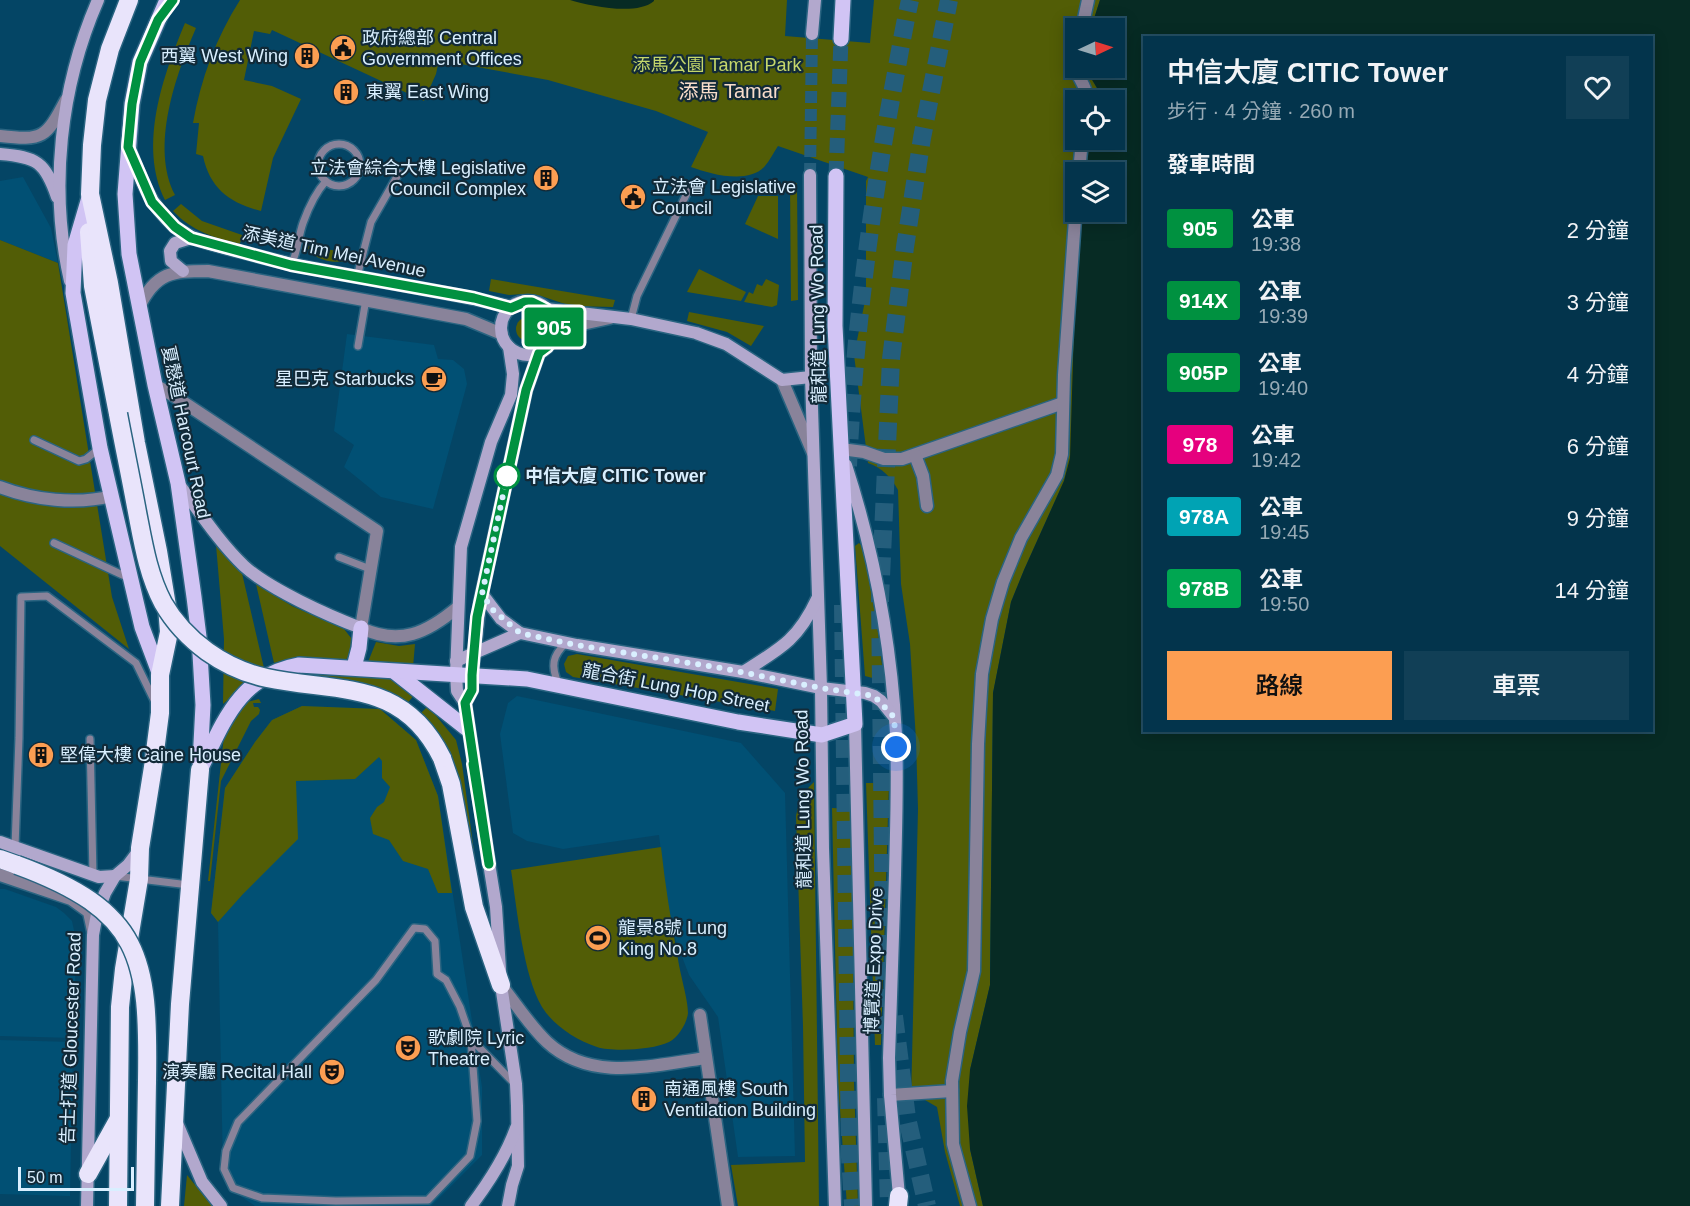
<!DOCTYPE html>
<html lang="zh-TW">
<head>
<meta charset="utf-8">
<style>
  :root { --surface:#03344c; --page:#113f56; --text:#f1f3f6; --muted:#97aab5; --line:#244f64; --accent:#fc9e52 }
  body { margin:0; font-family:Helvetica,"Noto Sans TC",sans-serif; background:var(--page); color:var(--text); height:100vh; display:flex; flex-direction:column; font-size:22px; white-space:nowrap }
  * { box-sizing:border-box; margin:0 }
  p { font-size:20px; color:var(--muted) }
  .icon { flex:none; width:33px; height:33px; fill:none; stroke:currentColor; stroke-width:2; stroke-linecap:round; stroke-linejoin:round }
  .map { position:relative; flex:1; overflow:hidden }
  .sheet { position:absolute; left:1143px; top:36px; width:510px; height:696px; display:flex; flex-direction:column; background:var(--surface); border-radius:0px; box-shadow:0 3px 15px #0003,0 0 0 2px var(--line) }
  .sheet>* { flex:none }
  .badge { padding:0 12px; border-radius:4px; font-size:21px; line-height:39px }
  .needle { width:39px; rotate:86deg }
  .fabs { position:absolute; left:1065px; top:18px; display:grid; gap:12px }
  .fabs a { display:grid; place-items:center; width:60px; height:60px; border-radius:0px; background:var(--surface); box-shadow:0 3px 15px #0003,0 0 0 2px var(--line); font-size:30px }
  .scale { position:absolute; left:18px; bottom:15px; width:116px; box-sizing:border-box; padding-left:6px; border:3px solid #d9efff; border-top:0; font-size:16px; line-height:21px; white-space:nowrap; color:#d9efff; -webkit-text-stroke:4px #122a38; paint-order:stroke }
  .you { position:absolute; width:30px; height:30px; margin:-15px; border:4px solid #fff; border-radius:50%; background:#1a73e8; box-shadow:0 0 0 9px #1a73e833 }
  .map>.badge { position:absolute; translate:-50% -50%; box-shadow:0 0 0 3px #fff }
  h2 { padding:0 24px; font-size:22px; line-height:54px }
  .round { display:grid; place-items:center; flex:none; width:63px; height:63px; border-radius:0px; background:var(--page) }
  .overview { display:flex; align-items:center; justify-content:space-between; height:102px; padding:0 24px }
  h1 { font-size:28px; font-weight:600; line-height:45px }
  .button { display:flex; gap:12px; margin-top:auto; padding:12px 24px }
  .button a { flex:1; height:69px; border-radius:0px; background:var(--accent); color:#111; font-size:24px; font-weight:600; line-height:69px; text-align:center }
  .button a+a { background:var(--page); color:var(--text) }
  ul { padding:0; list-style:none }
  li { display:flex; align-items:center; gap:18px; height:72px; padding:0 24px }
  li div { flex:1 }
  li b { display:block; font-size:22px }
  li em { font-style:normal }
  li .badge { min-width:66px; font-weight:700; text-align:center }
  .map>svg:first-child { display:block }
  .built { fill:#015074 }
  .green { fill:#525d06 }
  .water { fill:#072b24; fill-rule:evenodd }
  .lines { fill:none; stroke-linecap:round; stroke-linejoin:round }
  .secondary-tunnel { stroke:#245e7c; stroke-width:12; stroke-dasharray:12 6; stroke-linecap:butt }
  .primary-tunnel { stroke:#245e7c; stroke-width:15; stroke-dasharray:15 8; stroke-linecap:butt }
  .highway-tunnel { stroke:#245e7c; stroke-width:18; stroke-dasharray:18 9; stroke-linecap:butt }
  .lane-casing { stroke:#2a6481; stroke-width:10 }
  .street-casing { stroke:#2a6481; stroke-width:15 }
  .secondary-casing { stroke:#2a6481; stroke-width:15 }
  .primary-casing { stroke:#2a6481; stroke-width:18 }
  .highway-casing { stroke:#2a6481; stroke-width:21 }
  .lane { stroke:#89839a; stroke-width:7 }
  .street { stroke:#89839a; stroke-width:12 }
  .secondary { stroke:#b2a8cd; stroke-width:12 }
  .primary { stroke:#d1c4f4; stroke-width:15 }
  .highway { stroke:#e9e4fb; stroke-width:18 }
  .highway-bridge-casing { stroke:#2a6481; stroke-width:21; stroke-linecap:butt }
  .highway-bridge { stroke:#e9e4fb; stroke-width:18 }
  .line-casing { stroke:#fff; stroke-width:14 }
  .line { stroke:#009140; stroke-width:9 }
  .walk { stroke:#d9efff; stroke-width:6; stroke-dasharray:0 10.8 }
  .stop-dot { fill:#fff; stroke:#009140; stroke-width:3 }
  .labels { text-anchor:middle; stroke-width:4.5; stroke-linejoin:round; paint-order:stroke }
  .poi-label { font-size:18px; fill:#d9efff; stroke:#122a38; text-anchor:start }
  .park-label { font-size:18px; fill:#c5d76b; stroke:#122a38 }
  .street-label { font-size:18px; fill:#d9efff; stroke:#122a38 }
  .stop-label { font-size:18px; font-weight:bold; fill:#d9efff; stroke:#122a38; text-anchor:start }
  .neighbourhood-label { font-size:20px; fill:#f9ddca; stroke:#122a38 }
</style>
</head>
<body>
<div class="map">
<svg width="1690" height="1206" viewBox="0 0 1690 1206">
  <rect width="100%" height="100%" fill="#044565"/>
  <g class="built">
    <path d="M23,177l28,51 7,35 -58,-23v-59z"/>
    <path d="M347,334l87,11 4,14 15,1 11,9 3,15 -34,125 -52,-12 -37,-30 10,-22 -20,-14z"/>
    <path d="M517,696l224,47 44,50 10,363 -57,1 -20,-140 -29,-42 -13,-34 -9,-38 -8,-68 -96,14 -36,-8 -14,-8 -13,-99 8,-31z"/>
    <path d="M302,706l78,3 36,31 22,56 44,291v68l-51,51h-176l-19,-13 -13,-23 -5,-248 -7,-9 14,-125 30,-46 17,-22z"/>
    <path d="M0,889h5l51,18 8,6 8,8 4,19 -2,98 -74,-2z"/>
    <path d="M0,1040l73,2 -3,154 -70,-2z"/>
  </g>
  <g class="green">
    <path d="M240,0h547l-2,36 85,7 4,-43h226l-9,28h-15v40h9l12,20 -2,12h-19v40h14l-4,32h-10v40h6l-6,52 -5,194 -7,23 -40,89 -13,32 -18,91 -3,292 -20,85v79l13,57h-23l-15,-54 -8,-45 -12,-7h-14l7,-291 -2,-69 -6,-96 -9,-60 -3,-94c-7,-13 -16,-22 -30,-27l-14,-108 12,-59v-115l2,-4 -90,-31c-4,6 -8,14 -13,20 -16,19 -55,8 -74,1l17,-35 -52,-21 -108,-31 -109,-20 -3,14 -12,27 -152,-71 -2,4 -16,-3 -10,49 28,6 29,13 -28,59 -12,53c-31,-8 -51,-22 -58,-55l-7,-2 3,-31h-6c8,-45 23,-85 47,-123z"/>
    <path d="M185,23l11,5c-20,47 -46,118 -21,167l-10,5c-27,-55 -2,-124 20,-177z"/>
    <path d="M790,183h7l1,117 -7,1z"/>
    <path d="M758,196h20v43l-33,-15z"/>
    <path d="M181,204l21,17 40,14 -2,9c-26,-6 -48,-13 -67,-33z"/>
    <path d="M0,240l58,23 54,334 17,52 -129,-103z"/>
    <path d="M306,245l51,10c-14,12 -43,8 -51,-10z"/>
    <path d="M699,269l47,23 -5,9 -54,-9z"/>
    <path d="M491,279l124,21 -2,7 -42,-1 -33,-11 -15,-1 -14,1 -20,-4z"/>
    <path d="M766,279l13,6 -2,20 -5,2 -28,-5 5,-10 4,2 4,-10 5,2z"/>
    <path d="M689,312l75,14 -13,20 -24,-14 -40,-11z"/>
    <circle cx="528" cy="329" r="12"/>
    <path d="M859,543l4,4 14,78 7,56 -19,-5 -10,-130z"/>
    <path d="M216,545l25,24 23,99 -41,36 1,-65z"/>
    <path d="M256,584l36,22 52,23 11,14 -2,11 -11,8 -45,-5 -23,6z"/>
    <path d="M376,642l23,4 16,-2 -2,23 -45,-5z"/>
    <path d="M577,654l201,35 -3,22 -202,-34 -7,-5 -2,-8 4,-8z"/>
    <path d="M299,670l94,7 21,18 -7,9 -126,-30z"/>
    <path d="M259,699l2,4h-8l1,4h4l2,3 -1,4 -8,7 -30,60 -11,100h-2l16,-145 19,-33z"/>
    <path d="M302,706l78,3 36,31 22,56 14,97h-14l-10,-24 -25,-8 -14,-21 -16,-6 -3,-16 7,-11 7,-5 6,-15 -8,-9v-17l-3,-4 -24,22 -59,2 2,58 -55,55 -25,28 -7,-9 14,-125 30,-46 17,-22z"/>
    <path d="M428,706l28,34 6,24 15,109 -19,-26 -9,-50 -29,-83z"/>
    <path d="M814,782l5,424h-81l-7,-41 74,-3 -2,-136 -7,-210c3,-15 7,-24 18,-34z"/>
    <path d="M866,783h23l-8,262h-6z"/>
    <path d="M832,808l20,1 2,273 4,124h-11l-9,-124z"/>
    <path d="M661,847c4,37 10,75 17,112 2,15 10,40 10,54 -1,10 -10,25 -19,29 -16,8 -57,10 -72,5 -21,-7 -43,-21 -55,-40 -19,-32 -25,-98 -31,-137z"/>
    <path d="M187,1175l22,27 4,4h-29z"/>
  </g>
  <g class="water">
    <path d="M570,0h84v1c-17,15 -64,5 -84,-1z"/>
    <path d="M1100,0h590v1206h-707l-13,-57 -3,-43 3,-36 20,-85 3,-292 18,-91 13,-32 40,-89 6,-23 6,-194 6,-52h32v-40h-28l4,-32h24v-40h-19l2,-12 -12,-20h29v-40h-23zM1144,38h508v692h-508z"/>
  </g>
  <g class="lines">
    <path class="secondary-tunnel" d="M810,175l2,-141"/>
    <path class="primary-tunnel" d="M836,176l5,-137"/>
    <g class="highway-tunnel">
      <path d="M848,466c6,-124 21,-249 44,-372 6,-31 11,-63 18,-94"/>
      <path d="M843,605l7,552 3,49"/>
      <path d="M894,1016l13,102 20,88"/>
      <path d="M885,1034l-5,-435 11,-240 14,-112 17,-109 27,-138"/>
      <path d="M886,1098l3,108"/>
    </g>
    <g class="lane-casing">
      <g id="lane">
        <circle cx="339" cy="165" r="21"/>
        <path d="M291,265c7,-13 7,-28 12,-42 5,-14 13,-31 23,-42"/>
        <path d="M357,277l14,-55 28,-49"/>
        <path d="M631,319l6,-23 53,-109"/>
        <path d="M358,346l8,-47"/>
        <path d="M34,440l45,21 7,-2 14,-11"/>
        <path d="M54,543l75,35"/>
        <path d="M339,557l31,12"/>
        <path d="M558,683c-7,-17 -6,-27 8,-40"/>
        <path d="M90,739l3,136"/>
        <path d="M15,847l4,-109 2,-141 26,-1 89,67 19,39"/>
        <path d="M115,876l74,9"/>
        <path d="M471,1039l6,82 -7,35 -42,44 -92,1 -74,-3 -29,-10 -9,-19 2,-18 12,-29 138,-142 38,-52 11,1 10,12 2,33 9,6 14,27 11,32 43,44"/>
      </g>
    </g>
    <g class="street-casing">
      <g id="street">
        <path d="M1082,28l6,-28"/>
        <path d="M1076,53c-6,22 12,28 10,47"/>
        <path d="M0,136c43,5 46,2 66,-36"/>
        <path d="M1079,172l3,-32"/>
        <path d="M139,307c17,-35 33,-36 69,-36l258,48 36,15"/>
        <path d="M555,330l55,-12"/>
        <path d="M782,380l31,73"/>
        <path d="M155,385l19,11 203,135 -16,97c39,18 66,5 97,-21"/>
        <path d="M841,449l23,3 20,7h18l161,-56"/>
        <path d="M915,455l8,21 4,30"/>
        <path d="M0,487c34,13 76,18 112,9"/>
        <path d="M0,875l71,24 18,13 4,19"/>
        <path d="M501,985c15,19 29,41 46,57 44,41 106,23 159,16"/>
        <path d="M700,1015l28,191"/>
        <path d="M890,1095l62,-4"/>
        <path d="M970,1206l-17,-62 -1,-63 8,-49 14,-61 4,-227 4,-70 10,-55 11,-37 18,-44 36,-63 5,-21 2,-79 12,-170"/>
      </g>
    </g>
    <g class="secondary-casing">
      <g id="secondary">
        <path d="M812,34l3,-34"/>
        <path d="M129,148c11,30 21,57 45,78 19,16 45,20 68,26 88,24 180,33 269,55"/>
        <path d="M0,154c37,3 45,8 57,43"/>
        <path d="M810,175l1,202 10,311 2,160 12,358"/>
        <path d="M183,271l-12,-10 -1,-10 5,-8 16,-5"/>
        <path d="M70,281c-21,-92 -10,-194 28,-281"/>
        <circle cx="528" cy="328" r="27"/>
        <path d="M546,309l85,10 65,14 30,11 56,36 29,-3"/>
        <path d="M846,465c28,87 45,177 50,269 2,47 0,94 -1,141 -2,61 -4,122 -6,183l1,37 9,101"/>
        <path d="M178,483c21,28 41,59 66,83 25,23 85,50 117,62"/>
        <path d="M482,594l19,25 19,14"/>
        <path d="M456,661l64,-28 57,12 166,27 78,16 44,5 9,3 7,5 13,16"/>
        <path d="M743,672c37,-23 55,-32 74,-73"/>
        <path d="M465,703l7,-13v-15l8,-73 46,-212 13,-37"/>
        <path d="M855,724l11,482"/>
        <path d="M0,842l99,35 16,-1"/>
        <path d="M488,857l8,50 5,78 15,99 1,22 1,60 -6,19 -4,21"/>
        <path d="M489,864l-24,-161 -8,-12 -1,-17 5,-127 30,-105 20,-47 2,-21 -4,-27"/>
        <path d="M177,1123l25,59 19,24"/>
        <path d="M87,1206l6,-271 4,-21 8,-21 10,-17 13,-11 12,-16"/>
        <path d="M471,1206c18,-24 35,-50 45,-78"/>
      </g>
    </g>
    <g class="primary-casing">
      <g id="primary">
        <path d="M167,0l-27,62 -8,42 -7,90 4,60 26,131 23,98 16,114 5,40 4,68 -3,58"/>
        <path d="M841,39l2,-39"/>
        <path d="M90,194l-15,51 -2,48 27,155 42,179 18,48"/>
        <path d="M354,667l5,-19 2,-20"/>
        <path d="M395,672l71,56"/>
        <path d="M200,770c24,-49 39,-94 99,-105l228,14 211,43 84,13 33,-11 -20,-398 1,-150"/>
      </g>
    </g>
    <g class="highway-casing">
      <g id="highway">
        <path d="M89,232l4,54 25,128"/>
        <path d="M442,758l9,26 23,123 27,78"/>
        <path d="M0,859l17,6"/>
        <path d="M88,1174l30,-54"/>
        <path d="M118,1206l2,-199 4,-38 15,-90 1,-31 13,-81 7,-54v-38l9,-43 -2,-26 -9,-55 -22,-108 -27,-160 -19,-89 2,-49 5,-45 13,-51 19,-49"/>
        <path d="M145,1206l2,-125"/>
        <path d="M170,1206l10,-202 20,-234"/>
        <path d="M898,1206l1,-10"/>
      </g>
    </g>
    <use href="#lane" class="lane"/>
    <use href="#street" class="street"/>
    <use href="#secondary" class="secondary"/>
    <use href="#primary" class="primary"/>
    <use href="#highway" class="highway"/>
    <g class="highway-bridge-casing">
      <g id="highway-bridge">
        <path d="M118,414c6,32 13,65 19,98 6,31 11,63 26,91 22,38 61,66 104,75 72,15 136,1 175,80"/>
        <path d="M17,865c125,46 132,92 130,216"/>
      </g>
    </g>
    <use href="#highway-bridge" class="highway-bridge"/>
  </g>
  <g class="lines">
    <g class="line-casing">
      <path id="line" d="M173,0l-15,20 -18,42 -8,42 -4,43 24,55 23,25 16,11 100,27 183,33 37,10 14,-6h7l14,7 7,9 2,12 -3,9 -5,8 -8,6 -13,37 -49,227 -5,58v15l-7,13 24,161 -16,-100"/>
    </g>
    <use href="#line" class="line"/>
    <path class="walk" d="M507,476l-25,118 11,16 27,23 56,12 145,23 100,20 53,8 20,21 2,30"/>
  </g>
  <defs>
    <g id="civic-disc" transform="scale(1.35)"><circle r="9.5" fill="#fc9e52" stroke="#122a38"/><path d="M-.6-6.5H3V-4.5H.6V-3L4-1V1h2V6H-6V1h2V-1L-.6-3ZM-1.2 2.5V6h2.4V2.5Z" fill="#111"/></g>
    <g id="building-disc" transform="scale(1.35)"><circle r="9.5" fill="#fc9e52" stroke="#122a38"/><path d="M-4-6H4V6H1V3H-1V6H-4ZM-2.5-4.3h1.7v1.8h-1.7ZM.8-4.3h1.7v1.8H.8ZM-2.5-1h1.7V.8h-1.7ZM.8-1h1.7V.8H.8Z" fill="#111"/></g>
    <g id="cafe-disc" transform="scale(1.35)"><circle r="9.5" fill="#fc9e52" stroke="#122a38"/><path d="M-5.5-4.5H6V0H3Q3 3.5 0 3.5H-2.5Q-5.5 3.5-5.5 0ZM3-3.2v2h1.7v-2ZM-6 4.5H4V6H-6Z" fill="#111"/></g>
    <g id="stadium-disc" transform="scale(1.35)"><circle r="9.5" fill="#fc9e52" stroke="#122a38"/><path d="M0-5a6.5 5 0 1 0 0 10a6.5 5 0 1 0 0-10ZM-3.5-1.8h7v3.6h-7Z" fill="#111"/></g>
    <g id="theatre-disc" transform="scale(1.35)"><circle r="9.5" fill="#fc9e52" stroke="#122a38"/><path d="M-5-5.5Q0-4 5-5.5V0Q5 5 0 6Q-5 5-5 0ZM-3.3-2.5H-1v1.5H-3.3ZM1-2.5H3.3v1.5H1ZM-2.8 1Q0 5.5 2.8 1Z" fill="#111"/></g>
  </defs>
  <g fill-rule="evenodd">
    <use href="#civic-disc" x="343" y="48"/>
    <use href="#building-disc" x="307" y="56"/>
    <use href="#building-disc" x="346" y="92"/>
    <use href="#building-disc" x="546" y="178"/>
    <use href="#civic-disc" x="633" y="197"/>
    <use href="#cafe-disc" x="434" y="379"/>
    <use href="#building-disc" x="41" y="755"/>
    <use href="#stadium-disc" x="598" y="938"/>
    <use href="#theatre-disc" x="408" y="1048"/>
    <use href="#theatre-disc" x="332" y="1072"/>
    <use href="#building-disc" x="644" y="1099"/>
  </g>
  <circle class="stop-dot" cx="507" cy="476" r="12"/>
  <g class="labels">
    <g class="poi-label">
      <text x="362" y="44">政府總部 Central<tspan x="362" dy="21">Government Offices</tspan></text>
      <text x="288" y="62" text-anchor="end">西翼 West Wing</text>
      <text x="366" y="98">東翼 East Wing</text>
      <text x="526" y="174" text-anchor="end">立法會綜合大樓 Legislative<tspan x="526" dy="21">Council Complex</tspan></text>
      <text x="652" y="193">立法會 Legislative<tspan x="652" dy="21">Council</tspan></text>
      <text x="414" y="385" text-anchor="end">星巴克 Starbucks</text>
      <text x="60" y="761">堅偉大樓 Caine House</text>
      <text x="618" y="934">龍景8號 Lung<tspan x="618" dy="21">King No.8</tspan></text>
      <text x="428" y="1044">歌劇院 Lyric<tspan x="428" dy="21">Theatre</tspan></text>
      <text x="312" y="1078" text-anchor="end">演奏廳 Recital Hall</text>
      <text x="664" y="1095">南通風樓 South<tspan x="664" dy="21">Ventilation Building</tspan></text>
    </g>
    <g class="park-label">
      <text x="717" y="71">添馬公園 Tamar Park</text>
    </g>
    <g class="street-label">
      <text transform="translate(334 252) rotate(12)" y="6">添美道 Tim Mei Avenue</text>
      <text transform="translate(818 314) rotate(-91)" y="6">龍和道 Lung Wo Road</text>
      <text transform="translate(186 432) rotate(78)" y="6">夏慤道 Harcourt Road</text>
      <text transform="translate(676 688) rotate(11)" y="6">龍合街 Lung Hop Street</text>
      <text transform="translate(803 799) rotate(-91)" y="6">龍和道 Lung Wo Road</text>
      <text transform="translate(874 961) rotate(-88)" y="6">博覽道 Expo Drive</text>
      <text transform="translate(71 1038) rotate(-88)" y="6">告士打道 Gloucester Road</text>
    </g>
    <g class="stop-label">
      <text x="525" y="482">中信大廈 CITIC Tower</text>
    </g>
    <g class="neighbourhood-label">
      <text x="729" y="98">添馬 Tamar</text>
    </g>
  </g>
</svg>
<div class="fabs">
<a><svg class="needle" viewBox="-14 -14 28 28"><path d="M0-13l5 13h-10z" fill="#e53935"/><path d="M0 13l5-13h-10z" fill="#97aab5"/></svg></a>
<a><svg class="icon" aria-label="locate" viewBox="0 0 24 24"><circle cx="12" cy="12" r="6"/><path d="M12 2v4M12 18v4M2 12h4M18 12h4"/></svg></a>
<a><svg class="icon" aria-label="layers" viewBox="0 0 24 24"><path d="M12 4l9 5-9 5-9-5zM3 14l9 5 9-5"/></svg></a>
</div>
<div class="scale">50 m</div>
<div class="you" style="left:896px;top:747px"></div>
<b class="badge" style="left:554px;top:327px;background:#009140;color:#fff">905</b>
<section class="sheet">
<div class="overview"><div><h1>中信大廈 CITIC Tower</h1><p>步行 · 4 分鐘 · 260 m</p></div><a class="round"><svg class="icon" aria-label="heart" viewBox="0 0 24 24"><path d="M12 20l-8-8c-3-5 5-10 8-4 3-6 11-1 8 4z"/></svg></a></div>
<h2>發車時間</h2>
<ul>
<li><span class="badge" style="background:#009140;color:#fff">905</span><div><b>公車</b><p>19:38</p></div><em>2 分鐘</em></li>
<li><span class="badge" style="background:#009140;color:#fff">914X</span><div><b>公車</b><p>19:39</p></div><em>3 分鐘</em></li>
<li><span class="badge" style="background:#009140;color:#fff">905P</span><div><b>公車</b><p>19:40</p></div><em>4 分鐘</em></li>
<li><span class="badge" style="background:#e6007e;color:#fff">978</span><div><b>公車</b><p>19:42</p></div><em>6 分鐘</em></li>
<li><span class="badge" style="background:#00a3b4;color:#fff">978A</span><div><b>公車</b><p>19:45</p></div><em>9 分鐘</em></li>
<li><span class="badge" style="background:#00a651;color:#fff">978B</span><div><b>公車</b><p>19:50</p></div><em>14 分鐘</em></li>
</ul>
<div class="button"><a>路線</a><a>車票</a></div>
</section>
</div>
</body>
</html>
